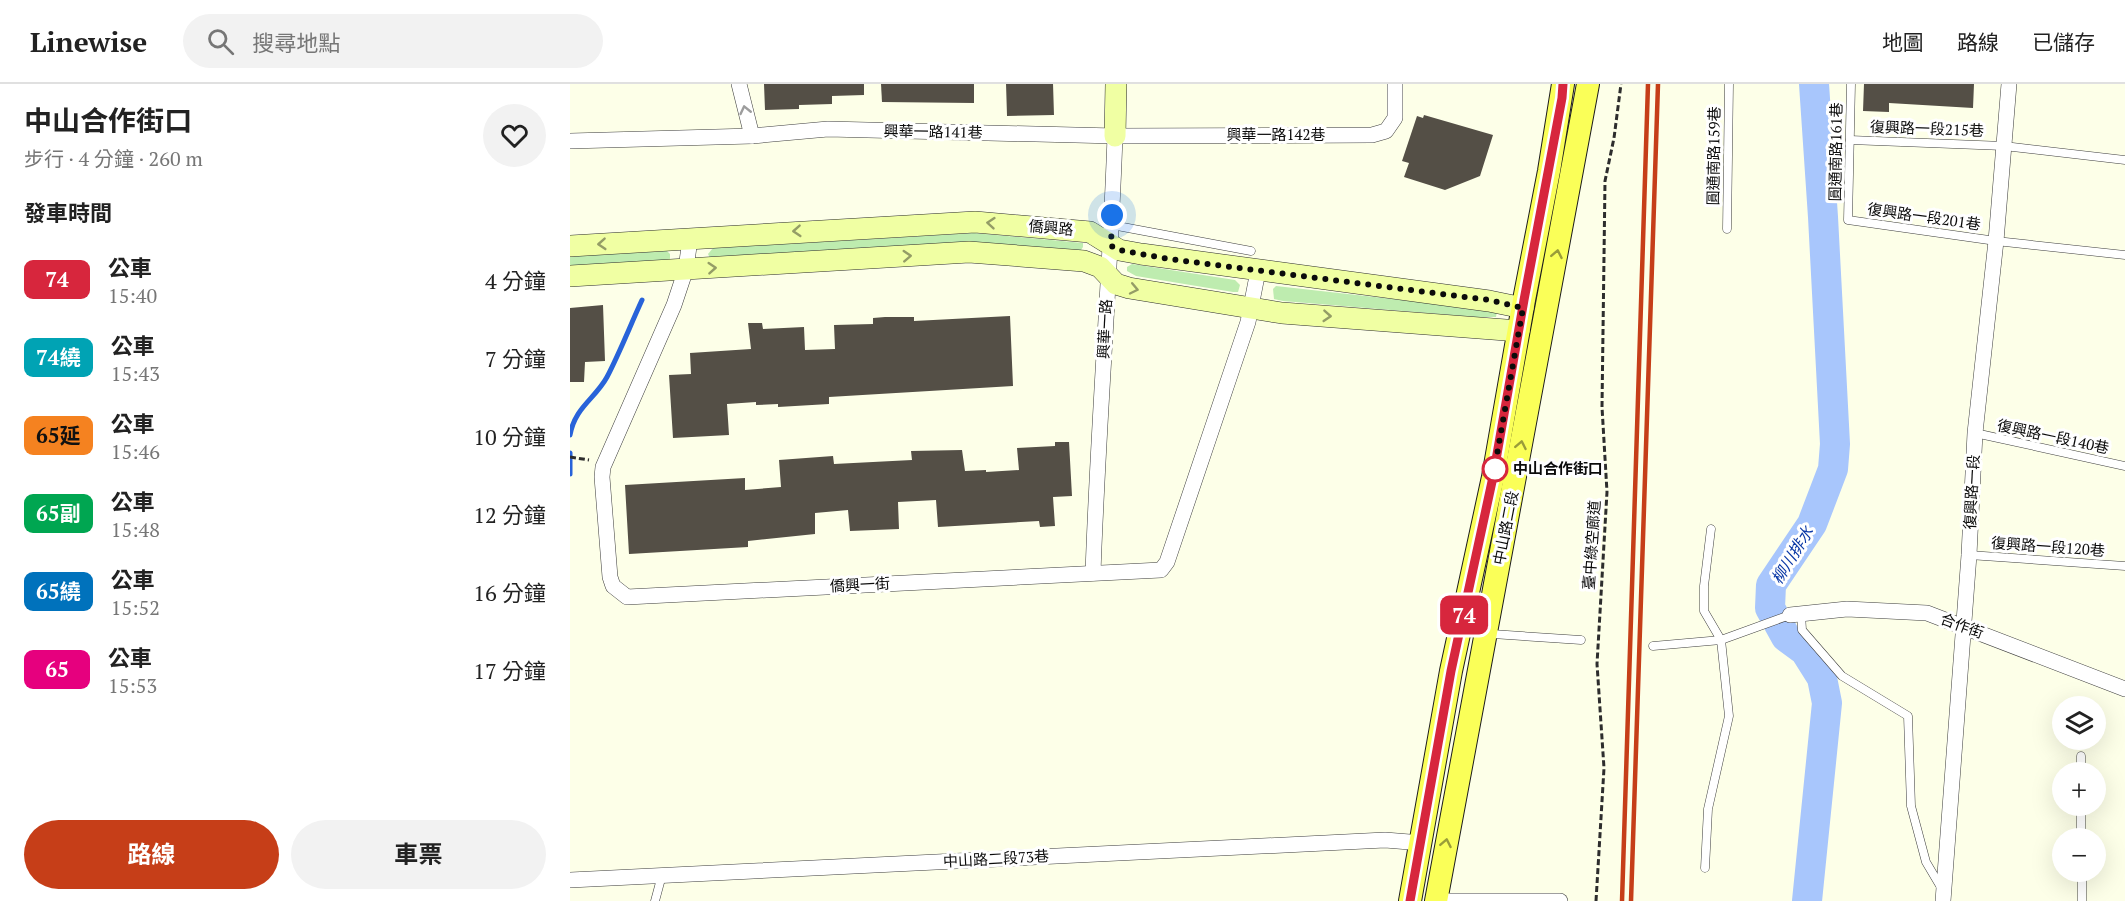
<!DOCTYPE html>
<html lang="zh-TW">
<head>
<meta charset="utf-8">
<style>
  :root { --surface:#fff; --page:#f2f2f2; --text:#222; --muted:#767676; --line:#e0e0e0; --accent:#c63e18 }
  body { margin:0; font-family:"PT Serif","Noto Sans TC",serif; background:var(--page); color:var(--text); height:100vh; display:flex; flex-direction:column; font-size:22px; white-space:nowrap }
  * { box-sizing:border-box; margin:0 }
  p { font-size:20px; color:var(--muted) }
  .icon { flex:none; width:33px; height:33px; fill:none; stroke:currentColor; stroke-width:2; stroke-linecap:round; stroke-linejoin:round }
  .map { position:relative; flex:1; overflow:hidden }
  .sheet { display:flex; flex-direction:column; background:var(--surface); width:570px }
  .sheet>* { flex:none }
  .badge { padding:0 12px; border-radius:9px; font-size:21px; line-height:39px }
  .tools { position:absolute; left:1482px; top:612px; display:grid; gap:12px }
  .tools a { display:grid; place-items:center; width:54px; height:54px; border-radius:50%; background:var(--surface); box-shadow:0 6px 24px #0002; font-size:30px }
  .you { position:absolute; width:30px; height:30px; margin:-15px; border:4px solid #fff; border-radius:50%; background:#1a73e8; box-shadow:0 0 0 9px #1a73e833 }
  .map>.badge { position:absolute; translate:-50% -50%; box-shadow:0 0 0 3px #fff }
  h2 { padding:0 24px; font-size:22px; line-height:54px }
  .round { display:grid; place-items:center; flex:none; width:63px; height:63px; border-radius:32px; background:var(--page) }
  .summary { display:flex; align-items:center; justify-content:space-between; height:102px; padding:0 24px }
  h1 { font-size:28px; font-weight:700; line-height:45px }
  .action { display:flex; gap:12px; margin-top:auto; padding:12px 24px }
  .action a { flex:1; height:69px; border-radius:36px; background:var(--accent); color:#fff; font-size:24px; font-weight:700; line-height:69px; text-align:center }
  .action a+a { background:var(--page); color:var(--text) }
  ul { padding:0; list-style:none }
  li { display:flex; align-items:center; gap:18px; height:78px; padding:0 24px }
  li div { flex:1 }
  li b { display:block; font-size:22px }
  li em { font-style:normal }
  li .badge { min-width:66px; font-weight:700; text-align:center }
  header { display:flex; align-items:center; gap:36px; box-sizing:border-box; height:84px; padding:0 30px; background:var(--surface); border-bottom:2px solid var(--line) }
  header strong { font-size:28px }
  nav { display:flex; gap:33px; margin-inline-start:auto; font-size:21px }
  .search { width:420px; height:54px; background:var(--page); display:flex; align-items:center; gap:15px; box-sizing:border-box; padding:0 21px; border-radius:33px; color:var(--muted); font-size:22px }
  main { display:flex; flex:1; min-height:0 }
  .map>svg:first-child { display:block }
  .green { fill:#beecaf }
  .lines { fill:none; stroke-linecap:round; stroke-linejoin:round }
  .stream { stroke:#2863d9; stroke-width:5 }
  .river { stroke:#a8c6fc; stroke-width:30 }
  .building { fill:#544f46 }
  .lane-casing { stroke:#3e3e3e; stroke-width:9 }
  .street-casing { stroke:#3e3e3e; stroke-width:16 }
  .secondary-casing { stroke:#2d2d2d; stroke-width:22 }
  .primary-casing { stroke:#1c1c1c; stroke-width:24 }
  .path { stroke:#2d2d2d; stroke-width:3; stroke-dasharray:6 3; stroke-linecap:butt }
  .lane { stroke:#fff; stroke-width:8 }
  .street { stroke:#fff; stroke-width:15 }
  .secondary { stroke:#f0ffa3; stroke-width:21 }
  .primary { stroke:#faff58; stroke-width:22 }
  .rail { stroke:#c63e18; stroke-width:4.5 }
  .oneway { stroke:#9d9d9d }
  .oneway2 { stroke:#949d66 }
  .oneway3 { stroke:#9a9d39 }
  .line-casing { stroke:#fff; stroke-width:14 }
  .line { stroke:#d7263d; stroke-width:9 }
  .walk { stroke:#0b0b0b; stroke-width:6; stroke-dasharray:0 10.8 }
  .stop-dot { fill:#fff; stroke:#d7263d; stroke-width:3 }
  .labels { text-anchor:middle; stroke-width:6; stroke-linejoin:round; paint-order:stroke }
  .street-label { font-size:15px; fill:#0b0b0b; stroke:#fff }
  .stop-label { font-size:15px; font-weight:bold; fill:#0b0b0b; stroke:#fff; text-anchor:start }
  .water-label { font-size:16px; font-style:italic; fill:#0a38a6; stroke:#fff }
</style>
</head>
<body>
<header>
<strong>Linewise</strong>
<div class="search"><svg class="icon" aria-label="search" viewBox="0 0 24 24"><circle cx="10" cy="10" r="6"/><path d="M15 15l6 6"/></svg>搜尋地點</div>
<nav><a>地圖</a><a>路線</a><a>已儲存</a></nav>
</header>
<main>
<section class="sheet">
<div class="summary"><div><h1>中山合作街口</h1><p>步行 · 4 分鐘 · 260 m</p></div><a class="round"><svg class="icon" aria-label="heart" viewBox="0 0 24 24"><path d="M12 20l-8-8c-3-5 5-10 8-4 3-6 11-1 8 4z"/></svg></a></div>
<h2>發車時間</h2>
<ul>
<li><span class="badge" style="background:#d7263d;color:#fff">74</span><div><b>公車</b><p>15:40</p></div><em>4 分鐘</em></li>
<li><span class="badge" style="background:#00a3b4;color:#fff">74繞</span><div><b>公車</b><p>15:43</p></div><em>7 分鐘</em></li>
<li><span class="badge" style="background:#f58220;color:#111">65延</span><div><b>公車</b><p>15:46</p></div><em>10 分鐘</em></li>
<li><span class="badge" style="background:#00a651;color:#fff">65副</span><div><b>公車</b><p>15:48</p></div><em>12 分鐘</em></li>
<li><span class="badge" style="background:#0072bc;color:#fff">65繞</span><div><b>公車</b><p>15:52</p></div><em>16 分鐘</em></li>
<li><span class="badge" style="background:#e6007e;color:#fff">65</span><div><b>公車</b><p>15:53</p></div><em>17 分鐘</em></li>
</ul>
<div class="action"><a>路線</a><a>車票</a></div>
</section>
<div class="map">
<svg width="1555" height="817" viewBox="0 0 1555 817">
  <rect width="100%" height="100%" fill="#fdffe8"/>
  <g class="green">
    <path d="M404,149l109,10v4l-2,3 -371,8 -2,-4 5,-6z"/>
    <path d="M97,167l3,3v6l-100,8v-12z"/>
    <path d="M562,180l103,16 5,5 -2,7h-5l-97,-16 -9,-5v-4z"/>
    <path d="M706,202l215,24 6,1 -1,6h-21l-192,-16 -9,-2 -1,-10z"/>
  </g>
  <g class="lines">
    <g class="stream">
      <path d="M0,351c5,-28 25,-36 37,-58 13,-25 23,-51 35,-77"/>
      <path d="M0,369v21"/>
    </g>
    <path class="river" d="M1237,817l20,-198 -5,-25 -17,-27 -19,-14 -16,-29 1,-23 41,-61 21,-55 2,-25 -12,-227 -9,-133"/>
  </g>
  <g class="building">
    <path d="M194,0h100v11l-32,1v8l-33,1v4l-34,1z"/>
    <path d="M311,0h93v19l-92,-1z"/>
    <path d="M436,0h47l1,31 -47,1z"/>
    <path d="M1294,0h110l-1,24 -84,-5v9l-26,-1z"/>
    <path d="M854,31l69,20 -13,41 -35,14 -41,-13 5,-14 -7,-2 15,-45 6,2z"/>
    <path d="M33,221l2,56 -20,1 -1,20h-14v-74z"/>
    <path d="M440,232l3,70 -184,11v7l-51,3v-3l-22,1v-3l-29,2 2,31 -56,3 -4,-63 22,-1 -1,-21 61,-4 -3,-26h14l1,6 41,-2 1,23 30,-1 -1,-24 39,-1v-6l12,-1h29v4z"/>
    <path d="M485,358h14l3,54 -19,1 2,29 -15,1 -1,-6 -101,6 -2,-27 -38,2 1,27 -49,2 -2,-21 -33,3v21l-67,7v6l-119,7 -4,-69 120,-7v12l36,-3 -2,-27 54,-4 1,8 78,-4 -1,-9 51,-1 3,21 21,-1v2l33,-2 -2,-22 38,-2z"/>
  </g>
  <g class="lines">
    <g class="lane-casing">
      <g id="lane">
        <path d="M1281,0l-3,136 148,21 129,14"/>
        <path d="M1280,56l154,6 121,14"/>
        <path d="M542,141l139,26"/>
        <path d="M1157,145l2,-145"/>
        <path d="M1405,349l150,33"/>
        <path d="M1399,471l156,11"/>
        <path d="M1231,530l1,16 40,46 66,40 3,90 15,56 16,27"/>
        <path d="M892,548l119,8"/>
        <path d="M1083,562l68,-6 69,-25"/>
        <path d="M1511,672v16"/>
        <path d="M1511,722v32"/>
        <path d="M1135,784l3,-59 21,-93 -8,-76 -17,-29v-25l7,-57"/>
        <path d="M1512,788v29"/>
        <path d="M85,817l7,-26"/>
      </g>
    </g>
    <g class="street-casing">
      <g id="street">
        <path d="M169,0l13,52"/>
        <path d="M0,57l182,-5 76,-7 287,7 257,-1 14,-4 9,-13v-34"/>
        <path d="M120,155l-4,30 -12,36 -71,162 -1,10 8,100 3,9 14,11 534,-27 6,-8 81,-240 10,-51"/>
        <path d="M523,489c5,-146 17,-291 22,-437"/>
        <path d="M1220,531l57,-6 80,4 198,76"/>
        <path d="M0,796l815,-40 37,3"/>
        <path d="M866,817h124"/>
        <path d="M1373,817l26,-346 6,-122 21,-192 13,-157"/>
      </g>
    </g>
    <g class="secondary-casing">
      <g id="secondary">
        <path d="M545,52l1,-52"/>
        <path d="M0,162l405,-24 115,10 29,18 22,4 348,47 34,7"/>
        <path d="M0,192l399,-24 115,9 16,6 16,17 13,4 153,25 237,18"/>
      </g>
    </g>
    <g class="primary-casing">
      <g id="primary">
        <path d="M840,817l41,-230 42,-194 31,-177 25,-129 14,-87"/>
        <path d="M866,817l152,-817"/>
      </g>
    </g>
    <g class="path">
      <path d="M0,373l19,3"/>
      <path d="M1026,817l8,-133 -7,-104 10,-172 -5,-85 3,-226 9,-43 7,-54"/>
    </g>
    <use href="#lane" class="lane"/>
    <use href="#street" class="street"/>
    <use href="#secondary" class="secondary"/>
    <use href="#primary" class="primary"/>
    <g class="rail">
      <path d="M1052,817l26,-817"/>
      <path d="M1061,817l27,-817"/>
    </g>
  </g>
  <defs><path id="oneway-chevron" d="M-2-3.5L2.5 0L-2 3.5" fill="none" stroke-width="1.6" stroke-linecap="round" stroke-linejoin="round" transform="scale(1.5)"/></defs>
  <use class="oneway" href="#oneway-chevron" transform="translate(175 26) rotate(-103)"/>
  <g class="oneway2">
    <use href="#oneway-chevron" transform="translate(421 139) rotate(-175)"/>
    <use href="#oneway-chevron" transform="translate(227 147) rotate(176)"/>
    <use href="#oneway-chevron" transform="translate(32 160) rotate(176)"/>
    <use href="#oneway-chevron" transform="translate(337 172) rotate(-3)"/>
    <use href="#oneway-chevron" transform="translate(142 184) rotate(-4)"/>
    <use href="#oneway-chevron" transform="translate(564 205) rotate(12)"/>
    <use href="#oneway-chevron" transform="translate(757 232) rotate(4)"/>
  </g>
  <g class="oneway3">
    <use href="#oneway-chevron" transform="translate(987 170) rotate(-79)"/>
    <use href="#oneway-chevron" transform="translate(951 361) rotate(-79)"/>
    <use href="#oneway-chevron" transform="translate(876 759) rotate(-79)"/>
  </g>
  <g class="lines">
    <g class="line-casing">
      <path id="line" d="M840,817l41,-230 42,-194 31,-177 38,-202 1,-14"/>
    </g>
    <use href="#line" class="line"/>
    <path class="walk" d="M542,131l-1,31 8,4 50,9 320,41 34,8 -30,169 2,-8"/>
  </g>
  <circle class="stop-dot" cx="925" cy="385" r="12"/>
  <g class="labels">
    <g class="street-label">
      <text transform="translate(1357 45) rotate(2)" y="5">復興路一段215巷</text>
      <text transform="translate(363 48) rotate(1)" y="5">興華一路141巷</text>
      <text x="706" y="56">興華一路142巷</text>
      <text transform="translate(1266 68) rotate(-89)" y="5">圓通南路161巷</text>
      <text transform="translate(1144 72) rotate(-89)" y="5">圓通南路159巷</text>
      <text transform="translate(1354 133) rotate(8)" y="5">復興路一段201巷</text>
      <text transform="translate(481 144) rotate(5)" y="5">僑興路</text>
      <text transform="translate(535 245) rotate(-87)" y="5">興華一路</text>
      <text transform="translate(1483 353) rotate(12)" y="5">復興路一段140巷</text>
      <text transform="translate(1402 408) rotate(-87)" y="5">復興路一段</text>
      <text transform="translate(936 444) rotate(-79)" y="5">中山路二段</text>
      <text transform="translate(1022 461) rotate(-86)" y="5">臺中綠空廊道</text>
      <text transform="translate(1478 463) rotate(4)" y="5">復興路一段120巷</text>
      <text transform="translate(290 501) rotate(-3)" y="5">僑興一街</text>
      <text transform="translate(1392 542) rotate(20)" y="5">合作街</text>
      <text transform="translate(426 775) rotate(-3)" y="5">中山路二段73巷</text>
    </g>
    <g class="stop-label">
      <text x="943" y="390">中山合作街口</text>
    </g>
    <g class="water-label">
      <text transform="translate(1222 471) rotate(-58)" y="6">柳川排水</text>
    </g>
  </g>
</svg>
<div class="tools">
<a><svg class="icon" aria-label="layers" viewBox="0 0 24 24"><path d="M12 4l9 5-9 5-9-5zM3 14l9 5 9-5"/></svg></a>
<a>+</a>
<a>−</a>
</div>
<div class="you" style="left:542px;top:131px"></div>
<b class="badge" style="left:894px;top:531px;background:#d7263d;color:#fff">74</b>
</div>
</main>
</body>
</html>
